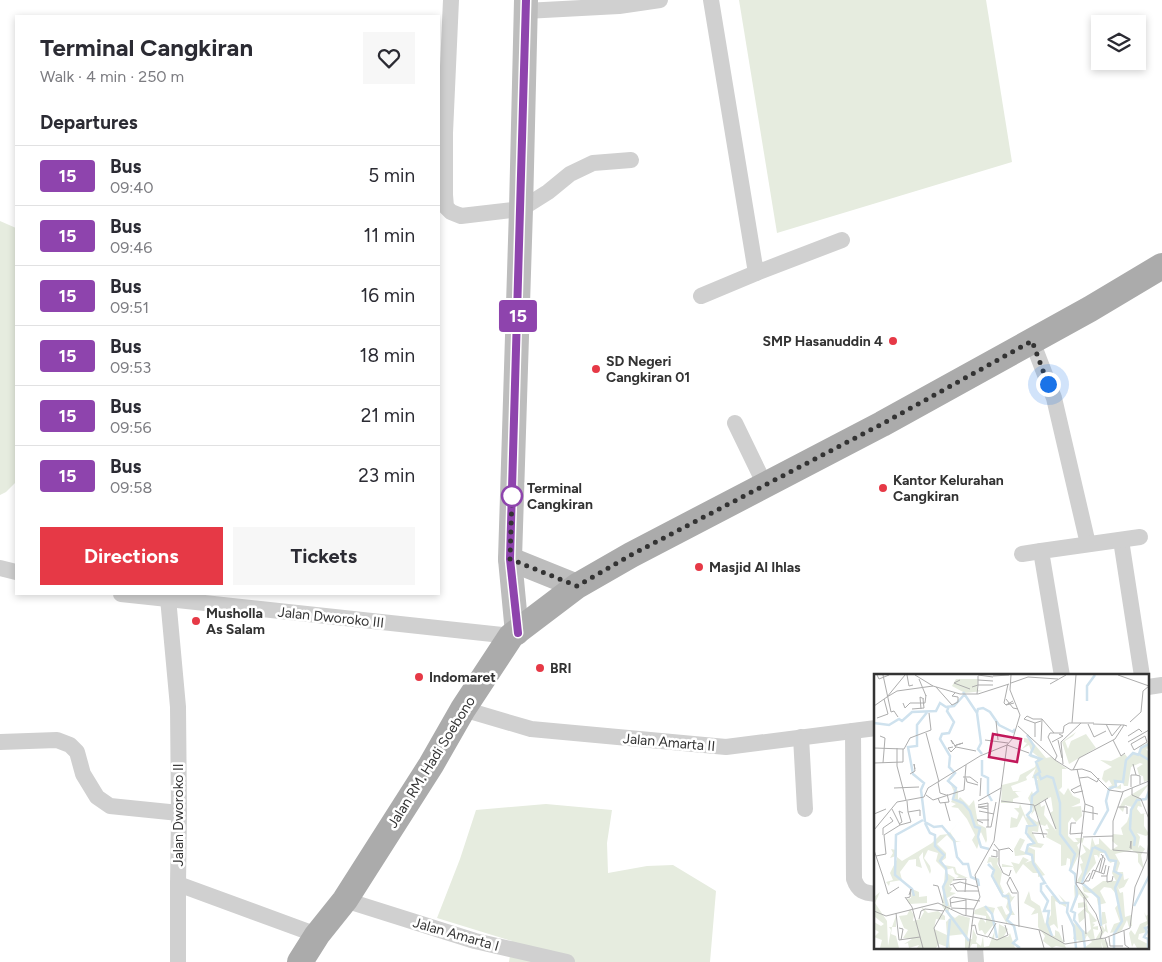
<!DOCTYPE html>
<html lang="en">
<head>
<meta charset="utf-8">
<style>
  :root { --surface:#fff; --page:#f7f7f7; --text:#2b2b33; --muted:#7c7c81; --line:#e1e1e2; --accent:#e63946 }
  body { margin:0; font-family:Figtree,sans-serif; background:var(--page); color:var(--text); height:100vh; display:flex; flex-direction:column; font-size:19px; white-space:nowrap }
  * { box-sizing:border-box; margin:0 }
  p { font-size:16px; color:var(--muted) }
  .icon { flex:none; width:28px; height:28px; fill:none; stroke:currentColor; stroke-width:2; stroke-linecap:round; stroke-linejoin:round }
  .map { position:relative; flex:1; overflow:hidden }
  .details { position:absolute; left:15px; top:15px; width:425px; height:580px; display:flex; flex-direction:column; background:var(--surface); border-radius:0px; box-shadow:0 2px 8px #0003 }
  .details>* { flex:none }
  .badge { padding:0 10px; border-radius:4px; font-size:18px; line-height:32px }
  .fabs { position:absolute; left:1091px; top:15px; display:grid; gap:10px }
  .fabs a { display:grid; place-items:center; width:55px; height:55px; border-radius:0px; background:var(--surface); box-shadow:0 2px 8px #0003; font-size:25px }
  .you { position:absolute; width:25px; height:25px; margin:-12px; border:4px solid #fff; border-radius:50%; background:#1a73e8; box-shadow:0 0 0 8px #1a73e833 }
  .map>.badge { position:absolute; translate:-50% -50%; box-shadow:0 0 0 2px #fff }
  h2 { padding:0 25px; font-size:19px; line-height:45px }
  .round { display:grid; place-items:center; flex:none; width:52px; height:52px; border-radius:0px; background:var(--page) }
  .headline { display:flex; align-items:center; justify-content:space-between; height:85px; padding:0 25px }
  h1 { font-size:24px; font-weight:700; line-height:38px }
  .action { display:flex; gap:10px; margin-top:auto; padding:10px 25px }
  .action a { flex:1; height:58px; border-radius:0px; background:var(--accent); color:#fff; font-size:20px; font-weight:700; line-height:58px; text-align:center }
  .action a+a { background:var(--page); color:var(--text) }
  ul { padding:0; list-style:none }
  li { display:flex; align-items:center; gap:15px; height:60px; padding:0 25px; border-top:1px solid var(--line) }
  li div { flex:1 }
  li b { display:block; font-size:19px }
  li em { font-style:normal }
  li .badge { min-width:55px; font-weight:700; text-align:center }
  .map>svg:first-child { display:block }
  .green { fill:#e6ecdf }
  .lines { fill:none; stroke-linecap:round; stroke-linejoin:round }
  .street { stroke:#d0d0d0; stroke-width:16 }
  .secondary { stroke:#bdbdbd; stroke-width:24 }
  .primary { stroke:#ababab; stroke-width:26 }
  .line-casing { stroke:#fff; stroke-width:11 }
  .line { stroke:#8e44ad; stroke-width:8 }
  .walk { stroke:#333; stroke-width:5; stroke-dasharray:0 9 }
  .poi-dot { fill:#e63946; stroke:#fff; stroke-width:2 }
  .stop-dot { fill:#fff; stroke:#8e44ad; stroke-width:2.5 }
  .labels { text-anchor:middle; stroke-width:5; stroke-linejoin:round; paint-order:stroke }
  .poi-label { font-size:14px; font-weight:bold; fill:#333; stroke:#fff; text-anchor:start }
  .stop-label { font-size:14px; font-weight:bold; fill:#333; stroke:#fff; text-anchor:start }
  .street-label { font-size:14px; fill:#333; stroke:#fff }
  .inset-river { fill:none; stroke:#cfe2ee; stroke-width:2.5 }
  .inset-road { fill:none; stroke:#adadad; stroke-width:1 }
  .view { fill:#c2185b; fill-opacity:0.15; stroke:#c2185b; stroke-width:2.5 }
  .inset-edge { fill:none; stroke:#333; stroke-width:2.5 }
</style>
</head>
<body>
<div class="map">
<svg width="1162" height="962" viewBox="0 0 1162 962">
  <rect width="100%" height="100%" fill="#fff"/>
  <g class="green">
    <path d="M739,0h247l26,162 -235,71z"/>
    <path d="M0,221l16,7v254l-10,10 -6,3z"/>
    <path d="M546,804l66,6 -5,33 1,30 39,-7 26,-1 43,26 -6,71h-201l3,-21 -75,-23 23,-59 16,-49z"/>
  </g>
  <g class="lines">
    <g class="street">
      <path d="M451,0l-6,133v62l1,12 5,5 10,4 60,-7 27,-17 22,-18 23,-11 38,-3"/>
      <path d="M711,0l45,273 86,-33"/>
      <path d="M525,11l94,-5 41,-6"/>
      <path d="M701,296l55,-23"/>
      <path d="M1032,341l22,57 34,146"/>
      <path d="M735,423l30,62"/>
      <path d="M1121,540l21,136"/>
      <path d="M1022,554l19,-3"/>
      <path d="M0,568l16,4"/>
      <path d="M121,594l390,42"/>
      <path d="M168,598l10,109 1,106 -1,71 139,51"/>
      <path d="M1062,676l-21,-125 99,-14"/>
      <path d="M1148,687l14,-2"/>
      <path d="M463,709l68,20 195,18 150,-19"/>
      <path d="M853,731l1,148c4,12 10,14 22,15"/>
      <path d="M801,737l4,72"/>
      <path d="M0,742l57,-2 13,5 7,7 6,22 14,23 13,9 69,7"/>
      <path d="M345,900l130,41 92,21"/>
      <path d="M975,948l1,14"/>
      <path d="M178,962v-78"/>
    </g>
    <g class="secondary">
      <path d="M510,559l67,27"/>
      <path d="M517,633l-7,-74 11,-350 5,-209"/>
    </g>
    <path class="primary" d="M300,962l17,-27 28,-35 86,-135 32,-56 48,-73 66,-50 54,-31 251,-131 208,-115 72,-43"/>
  </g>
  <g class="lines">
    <g class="line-casing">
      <path id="line" d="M518,633l-8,-74 16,-559"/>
    </g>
    <use href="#line" class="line"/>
    <path class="walk" d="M512,496l-2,63 67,27 54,-31 251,-131 150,-83 16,43"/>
  </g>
  <g class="poi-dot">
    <circle cx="893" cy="341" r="5"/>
    <circle cx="596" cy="369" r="5"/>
    <circle cx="883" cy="488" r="5"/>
    <circle cx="699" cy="567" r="5"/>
    <circle cx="196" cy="621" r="5"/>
    <circle cx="540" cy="668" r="5"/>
    <circle cx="419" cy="677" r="5"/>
  </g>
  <circle class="stop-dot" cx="512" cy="496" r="10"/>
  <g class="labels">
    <g class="poi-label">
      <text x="883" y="346" text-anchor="end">SMP Hasanuddin 4</text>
      <text x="606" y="366">SD Negeri<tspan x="606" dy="16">Cangkiran 01</tspan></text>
      <text x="893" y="485">Kantor Kelurahan<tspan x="893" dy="16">Cangkiran</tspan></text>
      <text x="709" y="572">Masjid Al Ihlas</text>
      <text x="206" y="618">Musholla<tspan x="206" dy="16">As Salam</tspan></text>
      <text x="550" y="673">BRI</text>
      <text x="429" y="682">Indomaret</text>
    </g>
    <g class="stop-label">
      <text x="527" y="493">Terminal<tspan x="527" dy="16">Cangkiran</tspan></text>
    </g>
    <g class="street-label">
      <text transform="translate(331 617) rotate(6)" y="5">Jalan Dworoko III</text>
      <text transform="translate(669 742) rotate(5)" y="5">Jalan Amarta II</text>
      <text transform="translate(431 762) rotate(-58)" y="5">Jalan RM. Hadi Soebono</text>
      <text transform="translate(178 815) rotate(-90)" y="5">Jalan Dworoko II</text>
      <text transform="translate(456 934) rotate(16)" y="5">Jalan Amarta I</text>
    </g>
  </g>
  <g transform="translate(874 674)">
    <rect width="275" height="275" fill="#fff"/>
    <path d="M82,5h22l-1,11 6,1 -18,2 -13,-7zM202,58l-3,4 -8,5 3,8 3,-8 15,-7 10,14 -27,16 -7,-22zM150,64l6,1 16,19 5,-1 16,12h-5v18l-3,3 5,5 4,-7 5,8 7,3v4l-9,4 10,-1 1,10 -6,6 -4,-5 -4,6v13l6,6h4l-3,-4h9l-2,6 8,6 2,-13 3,8 4,-1v-6l12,12 7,-4 -6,-5 1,-7 10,1 -2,-7 6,-6 5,-15 -7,-2 -2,7 -4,-4 5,-9 25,-15 -10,13 3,10 -4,-1 -1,3 4,5 6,-1 -3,1v12l5,8 -3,2 -9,-3 3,4 -2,11 2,-3 5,4 -4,6 3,15 -6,-8v-8l-6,-4 -17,4 5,9 -3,9h6l1,8 5,-2 -5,9 -5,2 -2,-4 3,8 3,-1 2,25 6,-2 1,11 -3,1 -2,-7 -5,10 -8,5 1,-3 -5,1 4,-9 6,-2 -5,-14 4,-5 -2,-8 -6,-7 -7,-1 -4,4 6,12 -8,2 -2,-11 -12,-2 -2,-6 10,3 11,-8h13l-4,-8 3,-12 -5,2 -5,-10h-5l-1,5 -2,-3h-3l2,8 -16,20 -3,-2 5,-9 -2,-8 3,-1 -3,-7 6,-4 -5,-10 -4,3 3,7 -10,21v-14l-3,-1 -1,7 -5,1v-21l-15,-8 2,-5 -3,-3h4l-2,-5 -2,2 -6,-2 -1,8 -6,-1 6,12 6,1 -3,4 -13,-2 6,-3 -7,-6 1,-12 -5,-10 -6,12 -7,1 1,-11 6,2 2,-6 -5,-5h5l1,-4 6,14 3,-5 1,4 7,5 3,-2 -5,-10 -4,5 2,-6 -5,-11 4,-7 1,3 5,-3 -3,-8 3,-4 -6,-1 4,-10 -10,9 1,3 -16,6 2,5h9l-7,1 4,5 -6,2v4h-12l1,-18 16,-4 2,-6 15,-8 2,-8 -7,-2 -1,-3 12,5 -10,-8 -2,-6 -7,4 5,-6 -3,-1zM177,123l2,14 -3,2 6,18 -12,-16 1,-10 -4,2 -1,-5zM275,68v6l-3,1 3,3v28l-5,2 -1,-6 -4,-1 -2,-7 6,-4 -3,-1 -9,4 -3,19h-4l-2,-5 -6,3 1,3 4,-3v5l-13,-2 4,-2 -3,-5 -3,3 -4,-4 2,-8 8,-4 -12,-7 11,1 14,-7 3,4 6,-6 3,3 4,-3 -1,-5zM77,111l7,6v9l2,-3 9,9 5,-6 4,24 8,4 1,12 -1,3 -5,-11 -3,5 3,9 -2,-3 -2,6 -5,-9 3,-5 -8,-16 -9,-11 -7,-1 5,-3 -5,-2 4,-8zM87,146l-11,12 6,9h5l-5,1 -2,6v-5l-7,-8 -10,9 9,9v5l-4,3 2,4 11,2 2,6 11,5h-12l3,-2 -4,-2 -2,-6 -8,2 -9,-9 2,-8 -10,-3 -4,8 6,8 1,5 -1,3 -7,-16v-6l-4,5 3,11 -6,-2v-7l-7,1 -9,12 2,8 -12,2 -1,4 -3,-4 7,-2 -3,-7 7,-14 -1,-3 -6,2 3,-5 -2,-4 5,1 1,-5v12l5,4 30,-18 8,-8 8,-1zM146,164l5,2 -5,10 5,2 4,-5 6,3v12l10,13 -7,2v-4h-5l-10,-9 -7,10 -3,-7h-11v-3l10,2 2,1 -3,-5 8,2 4,-7 6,3 -4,3 8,-3 -2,-6 -16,2 -1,-7zM115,183l10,1 -2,6 5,8 -2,12 4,9h-4l-7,-13 1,-10 -3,-8 -4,1zM71,198l10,6 -6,8 3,2 -2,4 6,1 -9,5 3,9 -2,6 7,5 4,-3 11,3 -3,21h5l1,-10 4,8 -1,5 5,4 2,-10 1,11 5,-1 6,-16 -1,9h4l1,-15 9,5 -4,7 4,1 2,-4 5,15h-38v-4h-5l-2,4h-5v-14l-18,2 -1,-14 4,-4 -8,-12zM200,211l15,12 -3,2 2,11 9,11 -5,2 3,1 -2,3 5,-1v4l-5,-1 2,11 6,-10 1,-18h3l2,11 -5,2 3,5v-4l1,-3 2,10 -3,-2 -4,6 7,6 -1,5h-4l-2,-7 1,7h-18l8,-6 -5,-7 -3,7 -11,-3 2,-7 -4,-11 16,12 4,-4 -2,-15 -4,-3v7l-6,5 -1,-9 8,-7 -8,1v-5l7,-1 2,4 -2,-6 -6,-6 -4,9zM38,215l7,3v5l8,-1v7l-18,1 -2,-5 4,-1zM155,217l2,9 9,6 5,18 6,-9v-19l4,-1 5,8 5,1 -7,-10 8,8v5l-11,-6 3,28 -4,-5 -4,2 2,9 3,1v-6l4,2 7,16 -10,-2 -4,2 -9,-7 2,-5 -7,-9v-14l-7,2 4,-6 -11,-6zM6,218l-5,11 12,18 1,25 3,-16 -2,-3h3l4,-11v11h-4l-1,7 5,2 3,12h-19l2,-8 -8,-3 5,-5 -5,-3v-7l7,4 3,-2 -9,-7 -1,-20zM135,218l3,5 3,-1 -6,9 6,10h-6l-2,9 -10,-17 5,-1 4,9 4,-2 -4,-6 2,-7 -5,-3zM47,232l7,7 10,-2 7,5v4l-9,-1 -2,10 15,7 1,12 -11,-4 -3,4h-19l2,-3 -10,3 -1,-5 -4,1 8,-5 -9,-1 5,-8 -4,-2 -5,-12 8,-1 3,-6 4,6 -1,6 7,-2 4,-7zM111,232l10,2 -3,10 -2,-6 -4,-1 8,13 -9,11 -3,-5 -3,1 -1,-7 3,-7 5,6v-7l-12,-2 1,-4zM270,238l2,4 3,-2v8l-5,7 3,3 -8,2 -1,5 10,5v4h-11l-3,-5 -2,4 -3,-14 2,-3 4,5 5,-11 7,-3z" fill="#e6ecdf" fill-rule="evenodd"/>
    <path class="inset-river" d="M89,18l14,21 1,-4 5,-1 7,4 9,13 14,7 2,-3M213,27v-15l8,-11M75,32l-2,5 7,11 -5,11 -7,1 -2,5 10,17 -1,11 6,6 -7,8 8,7 -3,11 10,4 7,8 5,16 5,1 -2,9 3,10 8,2M103,39l4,30 -3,6 4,5M0,49l15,2 10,-6 3,2 10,-9 24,-1 4,-8 6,4 8,-1 10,-11M153,61l7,11 -4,9 11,4 -5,3 4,10 -5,4 3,15 -6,5 -1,15 -4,4 8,10 -8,1 -1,7 8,10 -6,2 -2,8 6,2 1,8M275,70l-8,4 -2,6 10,6M108,86v15l6,3v16l4,7M165,100l2,5 6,-3 6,2 7,25v31l15,20 -5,16 5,4 2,21 -6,16 4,2 -1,7 9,12 2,16M51,148l9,5 8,-1 12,14 3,17 6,7h5l3,13 7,3 1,6M51,148l-4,-32 3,-7 -11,-9 -5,-27 9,-1v-21l11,-14M51,149l5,10 5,2v11l9,9 -4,6 6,7 1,11 -4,8 4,19M220,161l14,-25 -2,-9 3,-12 7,-3 -1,-5 8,1 3,-22 7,-7 6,2M260,172l1,-8 -5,-9 1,-19 6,-10 9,-1 3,-8M219,173l-11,36 17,15 2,28M220,173l11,5 4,8 7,1 -2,10 7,4 -6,13 7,33 -8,13v14M159,189l12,20 -4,1v7l7,10 -4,10h5l-2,12 5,13M114,190l6,6 -2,6 11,20h5l3,16 -4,8 7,6 3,13 -4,4 7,5M172,211l14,18h8l-1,9 7,15 2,21M40,222l-2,-7 -17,-14 1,-40 27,-15M111,232l7,8 5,24M260,232l15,-30M72,236l23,31M73,274l3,-29M274,274v-9l-4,-2 3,-5 -2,-4 4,-1"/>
    <path class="inset-road" d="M3,1l2,4 10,-4M9,1l8,37 3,-1 4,6M33,1l2,11 4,-1M41,1l18,11 27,8h18l31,-10M104,1l15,2M244,1l31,11M119,2l16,-1M154,3l30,2M45,5l7,17M86,6l-6,3 16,6M104,6l15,1M137,9l17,-6M176,10l16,-9M62,13l16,18 6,-3v-5l-6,-1 3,-3M98,13l6,-2v-9M103,20l1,-9h15M13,23l10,-6 36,-5M132,25l7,9 5,1M139,27l-7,4 8,-2M29,29l2,5 5,-5h15l1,-8M132,31l-2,-2 4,-19M0,32l13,-9 18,-22M38,35l12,-1 -1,-9M47,35l-1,-12 4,2M3,44l11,-4 -4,-15M159,45h9l12,14M159,45l-6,-3 -3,3 11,4M122,47l2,19M256,48l11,-10 2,-21 6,-5M198,49l4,-48M214,50l6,13 12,-6M219,50l31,1M232,50l6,12 9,-11M144,52l37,34 16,10 11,-1 9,3 18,18 13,2 27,-11M52,59l13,49M6,62l5,2 -2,25M254,62l11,-7 3,3M271,62l2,6 -13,8 -3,-6zM161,63v-14l6,-2M111,66l23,3M184,66l4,18M239,66l8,16 4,-3M167,67l1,-22M178,68l11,-6 -4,-2M254,68l21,-12M79,70l-2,-4 5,7 20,4M133,71l22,8M80,72l9,-3 -7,2M79,73l-5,1 3,4 5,-5M0,74l30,1 6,-11 21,-8 -2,-17M23,74v18l9,34M181,86l2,-4 -9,-19 2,-4h13l1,-7 5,-3h25M0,89l29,-1v-13M189,90l-2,-22 20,-19M259,90l3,11 4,1v8M203,95l8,35 -9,80 20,30 6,18 -2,7M199,96l6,-12 36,-19 9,-14 3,1M36,100l5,-3 -1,-7 1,5M89,103h7l8,6M92,104l1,4 11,3M205,104l9,-1 9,5 2,-4M64,108l2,11 6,2M207,111l-10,5 3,3 9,-2M257,113v-12h5M20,114l25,-1M258,114v7l9,4 8,20M249,118l-10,29v29l34,3M52,121l7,5 31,-10 2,-25M106,122l1,-18M64,124l2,5 9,-1 -2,-8M171,126l11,29M33,127l1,11 12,-2v6M104,127l23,-13M127,127l33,4 10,33M71,129l5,18M211,130l8,3v13M104,131l10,-2v24M114,132l-10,1 10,2M161,132l13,-8M244,133h9v7M105,137l15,3M208,137l16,3M0,146v-6l12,-5M109,149l-6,-3h12M202,149h-5l-1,11 13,-1M25,150l3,-2 -3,-11 4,2M26,151l11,-3 -3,-10M112,153h5l5,-25M0,156l23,-28 27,-5 4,-9 52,-32 27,-11 6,-7 7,-23 -10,-25 1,-15M158,159l15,1M9,161v-7l10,-7 -3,-4M209,163l30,-1M120,170l5,6v14l4,9 6,3 2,-6M256,174l1,-7v8M0,176l9,27M125,176l10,-2 4,4M2,182l10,-2 -2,-19 16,-10 -8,-16M117,182l6,1v-6l-4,-1M225,198l4,-17M227,199l4,-14 -4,-5M227,202h6l2,-10M233,202v6l5,-1 1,-5M9,203l5,17 11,-7M136,203l8,15 1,35M136,203l-3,6 5,10h5M218,205l9,-21M79,206l13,-1 -1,13M211,207h4l4,-11 11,4 2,-9M202,208l7,2 7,-11M59,211l5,1 5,17M76,211l10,-3 18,5M79,211l4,6h22M31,223l7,10 11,41M210,223l2,37M32,224l4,-1 1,-8 -2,6M92,225v16M76,229l16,-3M77,233l-1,-8 3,-2 27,4M77,234l23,1M0,237l12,5 52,-13 25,12 77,15 25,14 40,-6 3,10M22,239l3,27 21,-3M45,245l2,-8 4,-2 19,2M188,251l2,17M97,252l4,-1 2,9 11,3 8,-14M25,254l4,1 -2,11M165,256l5,18M250,257l1,14 4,3M115,263l8,3 11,-5 -3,-10M235,263l1,9h13M231,264l25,-10 5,-41 12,-28 2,-19M65,274l-5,-20 12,-21M95,274l5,-39 6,-12 -5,-22 19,-34 13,-96"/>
    <path class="view" d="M119,60l28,5 -4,23 -28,-5z"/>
    <rect width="275" height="275" class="inset-edge"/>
  </g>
</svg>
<div class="fabs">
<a><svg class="icon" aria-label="layers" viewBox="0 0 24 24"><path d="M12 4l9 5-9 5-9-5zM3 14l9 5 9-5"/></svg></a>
</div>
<div class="you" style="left:1048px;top:384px"></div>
<b class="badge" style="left:518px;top:316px;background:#8e44ad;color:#fff">15</b>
<section class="details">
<div class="headline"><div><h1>Terminal Cangkiran</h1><p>Walk · 4 min · 250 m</p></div><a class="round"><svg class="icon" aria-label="heart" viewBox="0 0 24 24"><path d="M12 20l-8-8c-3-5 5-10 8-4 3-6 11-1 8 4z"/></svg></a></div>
<h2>Departures</h2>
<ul>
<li><span class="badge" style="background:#8e44ad;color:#fff">15</span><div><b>Bus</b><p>09:40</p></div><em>5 min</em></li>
<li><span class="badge" style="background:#8e44ad;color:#fff">15</span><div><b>Bus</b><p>09:46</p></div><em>11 min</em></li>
<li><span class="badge" style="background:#8e44ad;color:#fff">15</span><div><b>Bus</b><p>09:51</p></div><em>16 min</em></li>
<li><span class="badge" style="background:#8e44ad;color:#fff">15</span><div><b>Bus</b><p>09:53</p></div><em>18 min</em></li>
<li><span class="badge" style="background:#8e44ad;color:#fff">15</span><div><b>Bus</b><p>09:56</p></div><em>21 min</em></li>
<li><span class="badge" style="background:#8e44ad;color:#fff">15</span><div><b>Bus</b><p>09:58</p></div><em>23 min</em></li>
</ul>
<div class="action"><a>Directions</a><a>Tickets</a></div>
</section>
</div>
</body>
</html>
